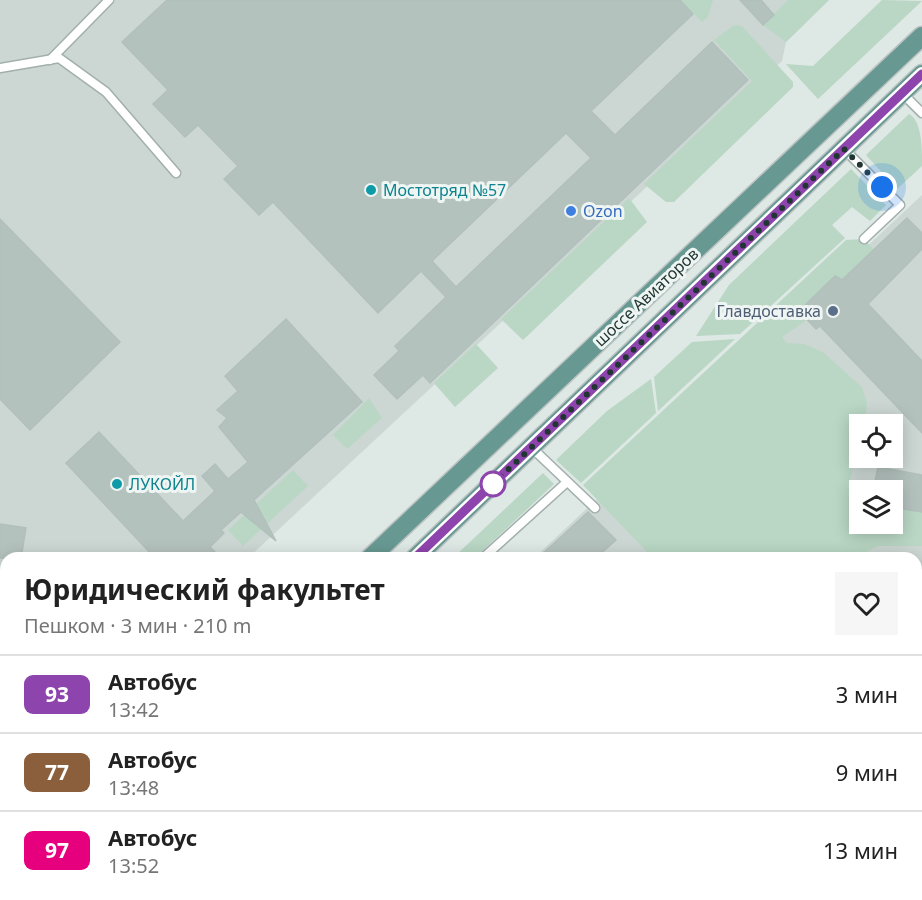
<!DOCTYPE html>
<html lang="ru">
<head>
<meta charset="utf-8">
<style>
  :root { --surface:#fff; --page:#f6f6f6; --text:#222; --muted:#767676; --line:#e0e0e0 }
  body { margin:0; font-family:"Noto Sans",sans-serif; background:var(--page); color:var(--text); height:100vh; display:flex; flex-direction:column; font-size:22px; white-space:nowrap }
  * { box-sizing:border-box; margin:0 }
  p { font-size:20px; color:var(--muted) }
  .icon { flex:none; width:33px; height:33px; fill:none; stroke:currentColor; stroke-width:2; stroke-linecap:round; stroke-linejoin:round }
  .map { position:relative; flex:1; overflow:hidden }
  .side { position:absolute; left:0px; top:552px; width:922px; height:348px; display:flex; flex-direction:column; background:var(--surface); border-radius:18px 18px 0 0; box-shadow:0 3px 15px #0003 }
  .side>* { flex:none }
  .badge { padding:0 12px; border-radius:9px; font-size:21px; line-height:39px }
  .tools { position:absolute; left:849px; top:414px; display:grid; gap:12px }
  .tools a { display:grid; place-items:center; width:54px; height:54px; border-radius:0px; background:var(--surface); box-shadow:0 3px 15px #0003; font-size:30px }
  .you { position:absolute; width:30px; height:30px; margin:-15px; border:4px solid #fff; border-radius:50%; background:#1a73e8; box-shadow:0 0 0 9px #1a73e833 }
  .map>.badge { position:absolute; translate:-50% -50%; box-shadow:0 0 0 3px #fff }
  .round { display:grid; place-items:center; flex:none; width:63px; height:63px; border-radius:0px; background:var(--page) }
  .summary { display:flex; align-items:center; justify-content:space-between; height:102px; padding:0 24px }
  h1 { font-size:28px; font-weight:700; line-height:45px }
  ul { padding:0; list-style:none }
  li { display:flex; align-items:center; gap:18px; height:78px; padding:0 24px; border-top:2px solid var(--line) }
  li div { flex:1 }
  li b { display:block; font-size:22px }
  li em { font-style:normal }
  li .badge { min-width:66px; font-weight:700; text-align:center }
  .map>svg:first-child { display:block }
  .built { fill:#ccd7d4; fill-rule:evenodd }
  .green { fill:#b9d7c4 }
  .building { fill:#b4c2be; stroke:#b1c0bc; stroke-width:1.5; fill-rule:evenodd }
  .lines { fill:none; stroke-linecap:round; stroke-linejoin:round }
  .lane-casing { stroke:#a2afac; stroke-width:11 }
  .primary-casing { stroke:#bcc3c2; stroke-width:21 }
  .lane { stroke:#fff; stroke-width:8 }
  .primary { stroke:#679992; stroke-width:18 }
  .line-casing { stroke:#fff; stroke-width:14 }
  .line { stroke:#8e44ad; stroke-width:9 }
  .walk { stroke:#213632; stroke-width:6; stroke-dasharray:0 10.8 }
  .culture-dot { fill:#0f9aa8; stroke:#eef5f2; stroke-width:2 }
  .shop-dot { fill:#3f7fe0; stroke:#eef5f2; stroke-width:2 }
  .service-dot { fill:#5c6f8a; stroke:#eef5f2; stroke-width:2 }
  .stop-dot { fill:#fff; stroke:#8e44ad; stroke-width:3 }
  .labels { text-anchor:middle; stroke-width:6; stroke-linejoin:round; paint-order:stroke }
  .culture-label { font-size:16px; fill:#0d838f; stroke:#eef5f2; text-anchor:start }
  .shop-label { font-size:16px; fill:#366cbe; stroke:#eef5f2; text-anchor:start }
  .street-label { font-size:16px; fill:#213632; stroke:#eef5f2 }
  .service-label { font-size:16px; fill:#4e5e75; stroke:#eef5f2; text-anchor:end }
</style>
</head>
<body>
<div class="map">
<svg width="922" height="900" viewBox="0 0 922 900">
  <rect width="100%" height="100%" fill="#dee8e5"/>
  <g class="built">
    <path d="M0,0h829l-43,42 -4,19 -534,497h-242v47l-6,-1z"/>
    <path d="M922,195v705h-567l-5,-6h566v-336h-382zM860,424h32v34h-32zM860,490h32v34h-32z"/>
  </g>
  <g class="green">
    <path d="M681,0h32l-5,17 -6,5z"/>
    <path d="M788,0h41l-43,42 -23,-17z"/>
    <path d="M882,0l40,1 -104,98 -32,-35 27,2z"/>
    <path d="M734,25l8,1 51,56v5l-119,115h-8l-22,-18 108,-103 -38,-41z"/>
    <path d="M909,114c13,7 13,34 13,52l-25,23 -31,-34z"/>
    <path d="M851,169l35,36 -16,16 -18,-14 -20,18 13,13 -105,96 -44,2 33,-51z"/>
    <path d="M629,198l18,24 -124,118 -22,-21z"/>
    <path d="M864,239l10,11 -32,30 -7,-4 -27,43 -26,18 5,6 18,1 19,9 38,34 5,16 -2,21h-5l-1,21 -10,39 10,12 1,28h32l1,-17 29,5v34h-43l-17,8v4h-209l-70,-73 263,-245z"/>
    <path d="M735,339l-77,72 -4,-34 38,-35z"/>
    <path d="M476,344l22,24 -43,39 -21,-24z"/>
    <path d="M651,379l5,34 -75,70 -25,-23 51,-49z"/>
    <path d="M369,398l13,20 -35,31 -14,-14z"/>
    <path d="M293,470l15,16 -65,60 -15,-16z"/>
    <path d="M543,473l11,11 -79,74h-22z"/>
    <path d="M6,786v82l-6,6v-82z"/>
    <path d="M133,894h102v6h-109z"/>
    <path d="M711,894h91l-2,6h-87l-3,-4z"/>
  </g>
  <g class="building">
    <path d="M167,0h513l13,14 -102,97 24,24 97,-93 36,38 -318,303 -7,-8 -26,24 -23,-24 25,-24 -4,-5 51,-49 -25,-26 -43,42 -105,-111 -14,13 -35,-36 14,-13 -40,-41 -13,12 -32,-33 15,-14 -46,-48zM566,133l25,25 -135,129 -24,-26z"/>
    <path d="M740,0h21l13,15 -11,10z"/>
    <path d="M907,218l15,15v16l-54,55 54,57v72l-102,-107 -4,3 -17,-18 36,-35 7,4z"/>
    <path d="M0,219l120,123 -90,88 -30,-31z"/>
    <path d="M286,319l76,83 -108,98 22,41 -35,-29 -20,18 3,3 -14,14 11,11h-66l-89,-95 33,-31 84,89 32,-30 -13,-15 13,-12 13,15 20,-17 -29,-35 8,-9 -10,-8 21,-19 -13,-15z"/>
    <path d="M878,467l44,8v37l-30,-5v-17h-19z"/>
    <path d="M588,512l28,28 -20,18h-58z"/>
    <path d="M0,524l26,4 -5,30h-21z"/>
  </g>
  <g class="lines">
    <g class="lane-casing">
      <g id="lane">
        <path d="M50,60l59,-60"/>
        <path d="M0,68l59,-10 47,34 70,81"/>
        <path d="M902,93l20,20"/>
        <path d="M844,149l56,56 -36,34"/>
        <path d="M532,448l63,60"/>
        <path d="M483,558l84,-76"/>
        <path d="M916,574h6"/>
        <path d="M0,716v8"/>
        <path d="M812,900l1,-6"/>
      </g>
    </g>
    <g class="primary-casing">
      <g id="primary">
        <path d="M370,558l552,-522"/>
        <path d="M415,558l507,-484"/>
        <path d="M0,627h6"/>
        <path d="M9,900l7,-6"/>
        <path d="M48,900l7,-6"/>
      </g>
    </g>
    <use href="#lane" class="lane"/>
    <use href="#primary" class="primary"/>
  </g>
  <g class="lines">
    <g class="line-casing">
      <path id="line" d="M415,558l507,-484"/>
    </g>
    <use href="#line" class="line"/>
    <path class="walk" d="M493,484l351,-335 38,38"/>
  </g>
  <g class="culture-dot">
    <circle cx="371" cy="190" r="6"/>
    <circle cx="117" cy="484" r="6"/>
  </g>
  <circle class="shop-dot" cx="571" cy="211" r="6"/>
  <circle class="service-dot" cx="833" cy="311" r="6"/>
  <circle class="stop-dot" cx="493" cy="484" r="12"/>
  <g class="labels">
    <g class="culture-label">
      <text x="383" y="196">Мостотряд №57</text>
      <text x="129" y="490">ЛУКОЙЛ</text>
    </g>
    <g class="shop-label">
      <text x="583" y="217">Ozon</text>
    </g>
    <g class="street-label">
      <text transform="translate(646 297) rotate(-43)" y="6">шоссе Авиаторов</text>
    </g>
    <g class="service-label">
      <text x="821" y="317">Главдоставка</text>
    </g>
  </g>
</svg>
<div class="tools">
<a><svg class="icon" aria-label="locate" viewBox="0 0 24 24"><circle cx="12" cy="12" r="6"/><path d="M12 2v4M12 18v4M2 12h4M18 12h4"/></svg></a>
<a><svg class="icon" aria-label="layers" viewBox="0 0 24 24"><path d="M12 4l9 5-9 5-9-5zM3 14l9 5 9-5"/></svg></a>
</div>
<div class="you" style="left:882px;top:187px"></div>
<section class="side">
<div class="summary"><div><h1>Юридический факультет</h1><p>Пешком · 3 мин · 210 m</p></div><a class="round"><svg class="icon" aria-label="heart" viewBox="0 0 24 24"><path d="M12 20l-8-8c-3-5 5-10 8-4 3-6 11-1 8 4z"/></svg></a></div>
<ul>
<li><span class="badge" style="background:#8e44ad;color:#fff">93</span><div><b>Автобус</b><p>13:42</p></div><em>3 мин</em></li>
<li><span class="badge" style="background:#8b5e3c;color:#fff">77</span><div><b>Автобус</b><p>13:48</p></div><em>9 мин</em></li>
<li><span class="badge" style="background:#e6007e;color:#fff">97</span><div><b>Автобус</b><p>13:52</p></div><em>13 мин</em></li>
</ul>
</section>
</div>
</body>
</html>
